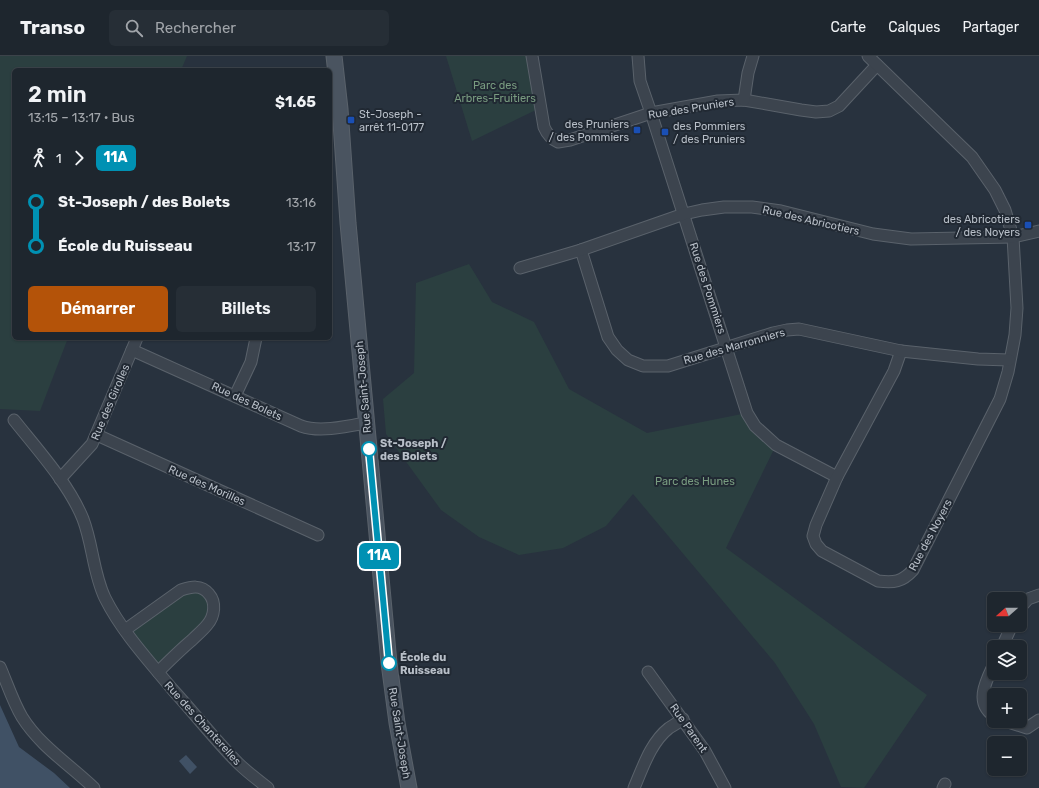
<!DOCTYPE html>
<html lang="fr">
<head>
<meta charset="utf-8">
<style>
  :root { --surface:#1e262e; --page:#262e36; --text:#f1f3f6; --muted:#a1a5aa; --line:#3c434a; --accent:#b45309 }
  body { margin:0; font-family:Rubik,sans-serif; background:var(--page); color:var(--text); height:100vh; display:flex; flex-direction:column; font-size:15px; white-space:nowrap }
  * { box-sizing:border-box; margin:0 }
  p { font-size:13px; color:var(--muted) }
  .icon { flex:none; width:22px; height:22px; fill:none; stroke:currentColor; stroke-width:2; stroke-linecap:round; stroke-linejoin:round }
  .map { position:relative; flex:1; overflow:hidden }
  .sheet { position:absolute; left:12px; top:12px; width:320px; height:272px; display:flex; flex-direction:column; background:var(--surface); border-radius:6px; box-shadow:0 1px 3px #0004,0 0 0 1px var(--line) }
  .sheet>* { flex:none }
  .badge { padding:0 8px; border-radius:6px; font-size:14px; line-height:26px }
  .needle { width:26px; rotate:249deg }
  .buttons { position:absolute; left:987px; top:536px; display:grid; gap:8px }
  .buttons a { display:grid; place-items:center; width:40px; height:40px; border-radius:6px; background:var(--surface); box-shadow:0 1px 3px #0004,0 0 0 1px var(--line); font-size:20px }
  .map>.badge { position:absolute; translate:-50% -50%; box-shadow:0 0 0 2px #fff }
  .legs { display:flex; align-items:center; gap:6px; height:44px; padding:0 16px; font-size:13px }
  .legs p { margin-inline-start:auto }
  .overview { display:flex; align-items:center; justify-content:space-between; height:68px; padding:0 16px }
  h1 { font-size:22px; font-weight:600; line-height:30px }
  .button { display:flex; gap:8px; margin-top:auto; padding:8px 16px }
  .button a { flex:1; height:46px; border-radius:6px; background:var(--accent); color:#fff; font-size:16px; font-weight:600; line-height:46px; text-align:center }
  .button a+a { background:var(--page); color:var(--text) }
  ul { padding:0 16px; list-style:none }
  li { display:flex; align-items:center; gap:14px; height:44px; font-size:15px }
  li i { display:grid; place-items:center; width:6px; height:100%; margin:0 5px; background:currentColor }
  li i::after { content:''; width:10px; height:10px; margin:-5px; border:3px solid; border-radius:50%; background:var(--surface) }
  li p { margin-inline-start:auto }
  li:first-child i { background:linear-gradient(#0000 50%,currentColor 0) }
  li:last-child i { background:linear-gradient(currentColor 50%,#0000 0) }
  header { display:flex; align-items:center; gap:24px; box-sizing:border-box; height:56px; padding:0 20px; background:var(--surface); border-bottom:1px solid var(--line) }
  header strong { font-size:19px }
  nav { display:flex; gap:22px; margin-inline-start:auto; font-size:14px }
  .search { width:280px; height:36px; background:var(--page); display:flex; align-items:center; gap:10px; box-sizing:border-box; padding:0 14px; border-radius:6px; color:var(--muted); font-size:15px }
  .map>svg:first-child { display:block }
  .green { fill:#2b3f40 }
  .water { fill:#405165 }
  .lines { fill:none; stroke-linecap:round; stroke-linejoin:round }
  .street-casing { stroke:#5a626b; stroke-width:13 }
  .secondary-casing { stroke:#5a626b; stroke-width:17 }
  .street { stroke:#3c444e; stroke-width:11 }
  .secondary { stroke:#4a5460; stroke-width:15 }
  .line-1-casing { stroke:#fff; stroke-width:9 }
  .line-1 { stroke:#0091b3; stroke-width:6 }
  .transit-dot { fill:#1a4fb4; stroke:#212933; stroke-width:1.5 }
  .stop-1-dot { fill:#fff; stroke:#0091b3; stroke-width:2 }
  .labels { text-anchor:middle; stroke-width:4; stroke-linejoin:round; paint-order:stroke }
  .park-label { font-size:11px; fill:#799c80; stroke:#212933 }
  .street-label { font-size:11px; fill:#b8bfc8; stroke:#212933 }
  .poi-label { font-size:11px; fill:#b8bfc8; stroke:#212933; text-anchor:start }
  .stop-label { font-size:11px; font-weight:bold; fill:#b8bfc8; stroke:#212933; text-anchor:start }
</style>
</head>
<body>
<header>
<strong>Transo</strong>
<div class="search"><svg class="icon" aria-label="search" viewBox="0 0 24 24"><circle cx="10" cy="10" r="6"/><path d="M15 15l6 6"/></svg>Rechercher</div>
<nav><a>Carte</a><a>Calques</a><a>Partager</a></nav>
</header>
<div class="map">
<svg width="1039" height="732" viewBox="0 0 1039 732">
  <rect width="100%" height="100%" fill="#28323e"/>
  <g class="green">
    <path d="M0,0h187l-6,14h-167v268h54l-28,73 -40,-2z"/>
    <path d="M446,0h86l8,52 -68,33z"/>
    <path d="M469,208l23,38 42,20 35,67 78,44 100,-20 29,32 -50,103 201,147 -63,93 -23,-1 -27,-63 -39,-61 -142,-169 -27,32 -43,22 -44,7 -40,-18 -38,-27 -55,-76 -3,-35 31,-26 2,-90z"/>
    <path d="M199,531l14,24 -55,61 -33,-42 56,-40z"/>
  </g>
  <g class="water">
    <path d="M0,649l19,42 35,26 16,15h-70z"/>
    <path d="M186,699l11,12 -7,7 -11,-13z"/>
  </g>
  <g class="lines">
    <g class="street-casing">
      <g id="street">
        <path d="M532,0l12,71c3,7 7,12 14,15l12,-2 81,-27 67,-12 26,-1 57,10 15,2 13,-1 10,-5 38,-41"/>
        <path d="M638,0l2,25 11,32 96,300 8,13 21,19 61,32"/>
        <path d="M868,0l104,101 23,33 10,20 8,27 4,71 -2,27 -7,37 -8,27 -87,171c-11,12 -19,13 -35,11l-56,-30 -6,-7 -3,-8 3,-11 21,-48 57,-106 7,-20"/>
        <path d="M744,44l4,-27 5,-17"/>
        <path d="M581,194l27,87 9,13 11,10 15,6h25l105,-33 14,-3 12,-1 102,22 77,8 31,1"/>
        <path d="M520,212l61,-18 103,-36 18,-4 22,-3h28l29,4 92,23 38,5 102,-2 26,-6"/>
        <path d="M132,294l169,76c20,7 44,0 66,-3"/>
        <path d="M235,340l16,-34 5,-24"/>
        <path d="M14,364c23,29 55,64 69,99 10,26 10,54 22,79 17,34 44,63 68,92 22,24 42,50 65,73 9,9 20,17 30,25"/>
        <path d="M97,379l221,100"/>
        <path d="M60,423l32,-35 45,-106"/>
        <path d="M1020,552l8,-9 11,-4"/>
        <path d="M125,574l56,-40c10,-3 20,-6 28,4 7,8 6,22 -2,31 -4,5 -10,10 -15,15 -12,10 -23,21 -34,32"/>
        <path d="M1002,591l10,-22"/>
        <path d="M994,608c-8,17 -20,39 0,52"/>
        <path d="M0,611c7,16 13,35 22,50 18,29 48,48 72,71"/>
        <path d="M648,616l57,79 20,37"/>
        <path d="M1005,665l22,7 12,-8"/>
        <path d="M634,732c9,-21 17,-46 35,-60 5,-3 10,-6 14,-9"/>
        <path d="M943,732l2,-4"/>
      </g>
    </g>
    <g class="secondary-casing">
      <path id="secondary" d="M334,0l6,53 8,114 41,440 8,60 12,65"/>
    </g>
    <use href="#street" class="street"/>
    <use href="#secondary" class="secondary"/>
  </g>
  <g class="lines">
    <g class="line-1-casing">
      <path id="line-1" d="M369,393l20,214"/>
    </g>
    <use href="#line-1" class="line-1"/>
  </g>
  <g class="transit-dot">
    <rect x="347" y="60" width="8" height="8" rx="2"/>
    <rect x="633" y="70" width="8" height="8" rx="2"/>
    <rect x="661" y="72" width="8" height="8" rx="2"/>
    <rect x="1024" y="165" width="8" height="8" rx="2"/>
  </g>
  <g class="stop-1-dot">
    <circle cx="369" cy="393" r="7"/>
    <circle cx="389" cy="607" r="7"/>
  </g>
  <g class="labels">
    <g class="park-label">
      <text x="495" y="33">Parc des<tspan x="495" dy="13">Arbres-Fruitiers</tspan></text>
      <text x="695" y="429">Parc des Hunes</text>
    </g>
    <g class="street-label">
      <text transform="translate(691 52) rotate(-9)" y="4">Rue des Pruniers</text>
      <text transform="translate(811 164) rotate(13)" y="4">Rue des Abricotiers</text>
      <text transform="translate(708 232) rotate(72)" y="4">Rue des Pommiers</text>
      <text transform="translate(734 290) rotate(-16)" y="4">Rue des Marronniers</text>
      <text transform="translate(363 331) rotate(-95)" y="4">Rue Saint-Joseph</text>
      <text transform="translate(247 345) rotate(25)" y="4">Rue des Bolets</text>
      <text transform="translate(110 346) rotate(-67)" y="4">Rue des Girolles</text>
      <text transform="translate(207 429) rotate(24)" y="4">Rue des Morilles</text>
      <text transform="translate(930 479) rotate(-62)" y="4">Rue des Noyers</text>
      <text transform="translate(203 667) rotate(48)" y="4">Rue des Chanterelles</text>
      <text transform="translate(689 672) rotate(55)" y="4">Rue Parent</text>
      <text transform="translate(400 677) rotate(81)" y="4">Rue Saint-Joseph</text>
    </g>
    <g class="poi-label">
      <text x="359" y="62">St-Joseph -<tspan x="359" dy="13">arrêt 11-0177</tspan></text>
      <text x="629" y="72" text-anchor="end">des Pruniers<tspan x="629" dy="13">/ des Pommiers</tspan></text>
      <text x="673" y="74">des Pommiers<tspan x="673" dy="13">/ des Pruniers</tspan></text>
      <text x="1020" y="167" text-anchor="end">des Abricotiers<tspan x="1020" dy="13">/ des Noyers</tspan></text>
    </g>
    <g class="stop-label">
      <text x="380" y="391">St-Joseph /<tspan x="380" dy="13">des Bolets</tspan></text>
      <text x="400" y="605">École du<tspan x="400" dy="13">Ruisseau</tspan></text>
    </g>
  </g>
</svg>
<div class="buttons">
<a><svg class="needle" viewBox="-14 -14 28 28"><path d="M0-13l5 13h-10z" fill="#e53935"/><path d="M0 13l5-13h-10z" fill="#a1a5aa"/></svg></a>
<a><svg class="icon" aria-label="layers" viewBox="0 0 24 24"><path d="M12 4l9 5-9 5-9-5zM3 14l9 5 9-5"/></svg></a>
<a>+</a>
<a>−</a>
</div>
<b class="badge" style="left:379px;top:500px;background:#0091b3;color:#fff">11A</b>
<section class="sheet">
<div class="overview"><div><h1>2 min</h1><p>13:15 – 13:17 · Bus</p></div><b>$1.65</b></div>
<div class="legs"><svg class="icon" aria-label="walk" viewBox="0 0 24 24"><circle cx="13" cy="4" r="2"/><path d="M13 8l-2 6 4 7M11 14l-3 7M7 12l3-4h3l4 4"/></svg>1<svg class="icon" aria-label="forward" viewBox="0 0 24 24"><path d="M9 5l7 7-7 7"/></svg><b class="badge" style="background:#0091b3;color:#fff">11A</b></div>
<ul>
<li><i style="color:#0091b3"></i><b>St-Joseph / des Bolets</b><p>13:16</p></li>
<li><i style="color:#0091b3"></i><b>École du Ruisseau</b><p>13:17</p></li>
</ul>
<div class="button"><a>Démarrer</a><a>Billets</a></div>
</section>
</div>
</body>
</html>
